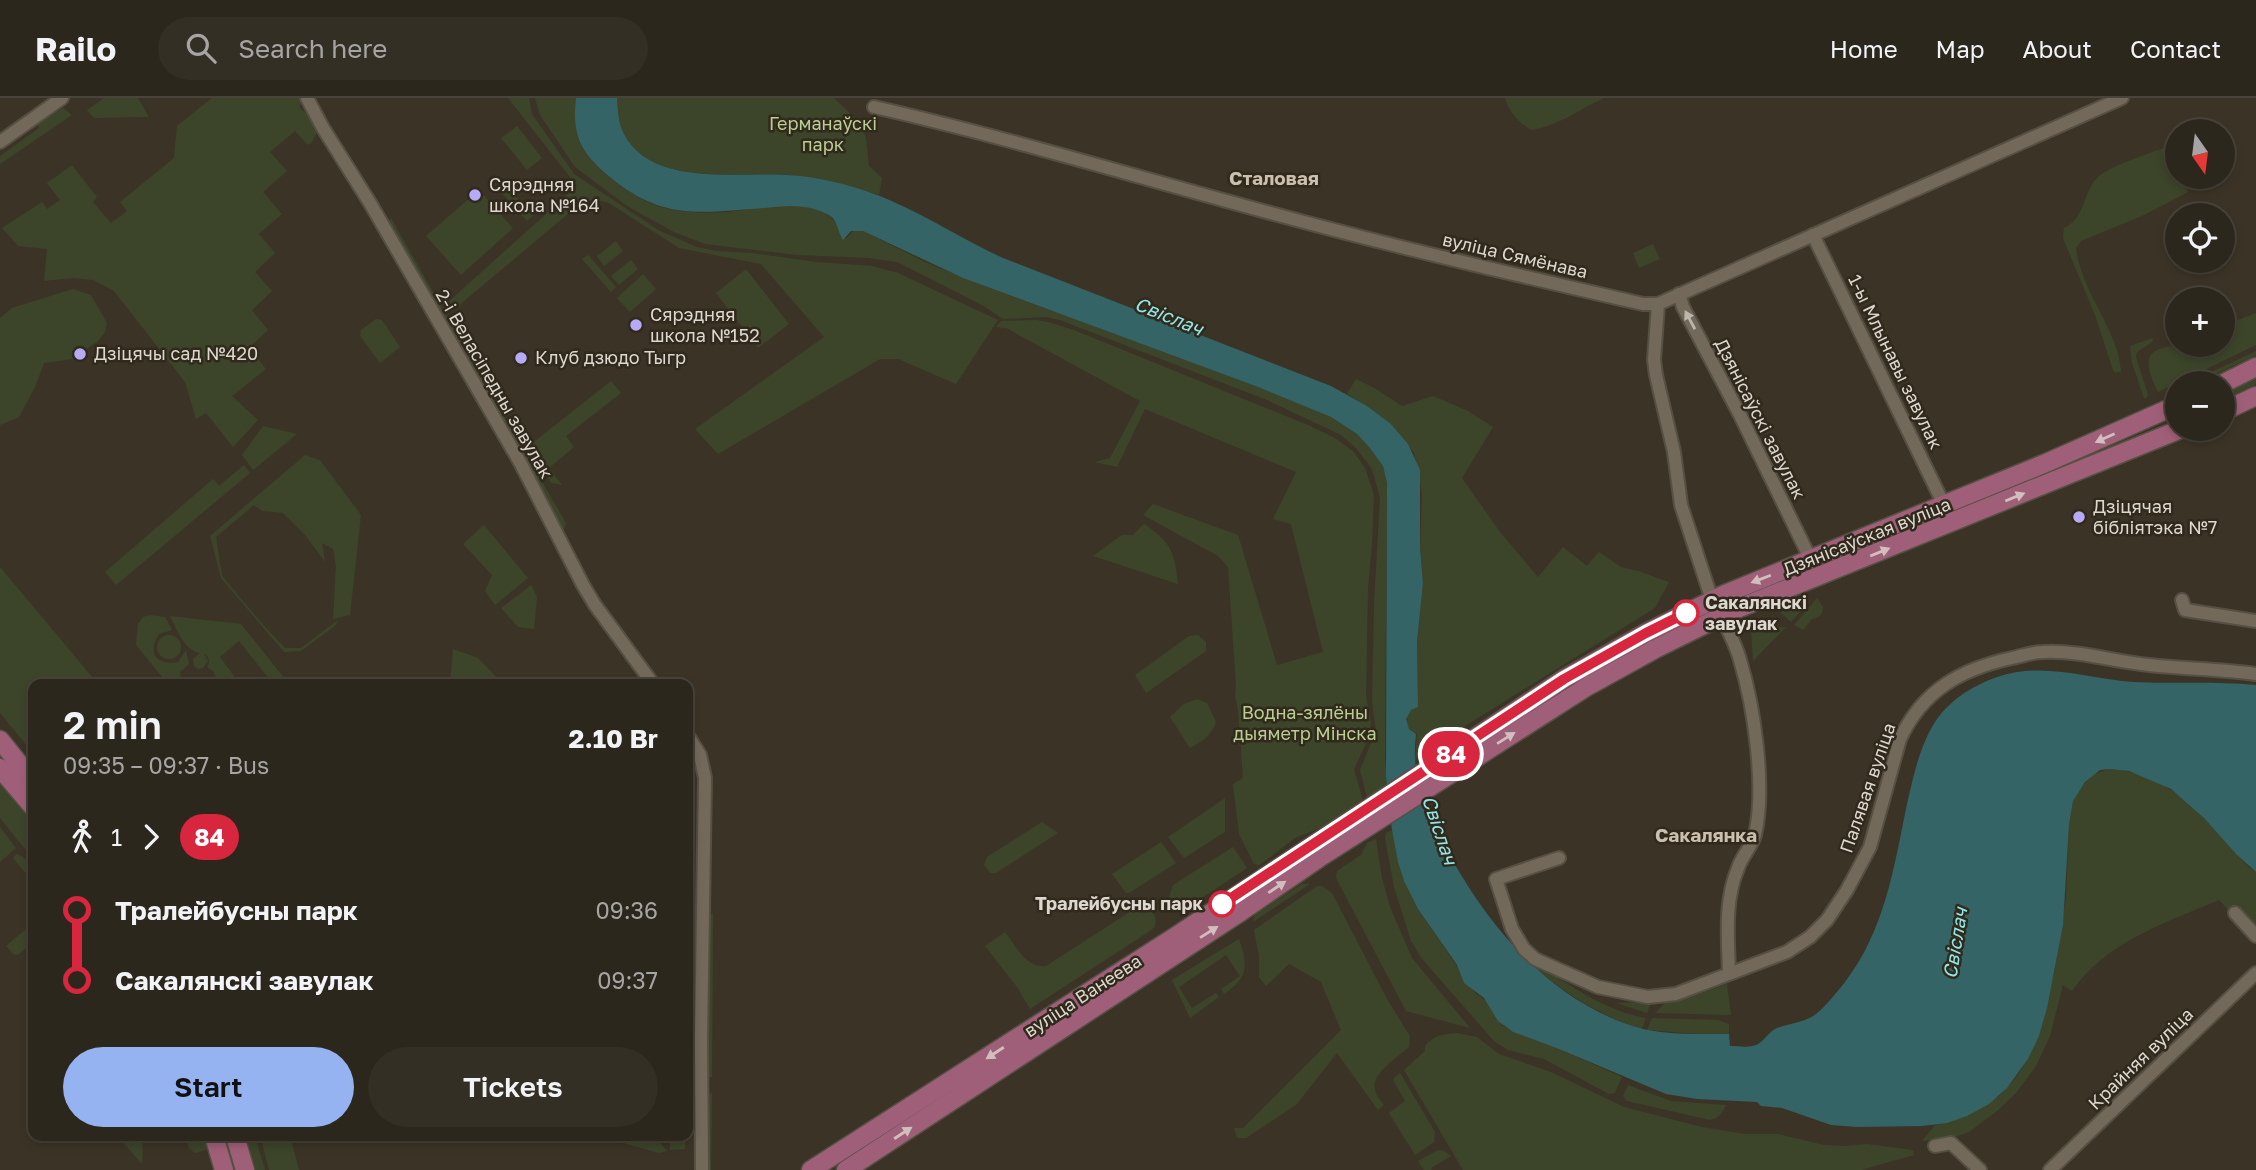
<!DOCTYPE html>
<html lang="en">
<head>
<meta charset="utf-8">
<style>
  :root { --surface:#2c271c; --page:#342f25; --text:#f1f3f6; --muted:#a6a5a3; --line:#48443b; --accent:#95b2f1 }
  body { margin:0; font-family:"Golos Text",sans-serif; background:var(--page); color:var(--text); height:100vh; display:flex; flex-direction:column; font-size:26px; white-space:nowrap }
  * { box-sizing:border-box; margin:0 }
  p { font-size:23px; color:var(--muted) }
  .icon { flex:none; width:38px; height:38px; fill:none; stroke:currentColor; stroke-width:2; stroke-linecap:round; stroke-linejoin:round }
  .map { position:relative; flex:1; overflow:hidden }
  .panel { position:absolute; left:28px; top:581px; width:665px; height:462px; display:flex; flex-direction:column; background:var(--surface); border-radius:14px; box-shadow:0 4px 10px #0003,0 0 0 2px var(--line) }
  .panel>* { flex:none }
  .badge { padding:0 14px; border-radius:23px; font-size:24px; line-height:46px }
  .needle { width:46px; rotate:166deg }
  .tools { position:absolute; left:2165px; top:21px; display:grid; gap:14px }
  .tools a { display:grid; place-items:center; width:70px; height:70px; border-radius:50%; background:var(--surface); box-shadow:0 4px 10px #0003,0 0 0 2px var(--line); font-size:35px }
  .map>.badge { position:absolute; translate:-50% -50%; box-shadow:0 0 0 4px #fff }
  .legs { display:flex; align-items:center; gap:10px; height:77px; padding:0 35px; font-size:23px }
  .legs p { margin-inline-start:auto }
  .head { display:flex; align-items:center; justify-content:space-between; height:119px; padding:0 35px }
  h1 { font-size:38px; font-weight:600; line-height:52px }
  .primary-button { display:flex; gap:14px; margin-top:auto; padding:14px 35px }
  .primary-button a { flex:1; height:80px; border-radius:42px; background:var(--accent); color:#111; font-size:28px; font-weight:600; line-height:80px; text-align:center }
  .primary-button a+a { background:var(--page); color:var(--text) }
  ul { padding:0 35px; list-style:none }
  li { display:flex; align-items:center; gap:24px; height:70px; font-size:26px }
  li i { display:grid; place-items:center; width:10px; height:100%; margin:0 9px; background:currentColor }
  li i::after { content:''; width:18px; height:18px; margin:-9px; border:5px solid; border-radius:50%; background:var(--surface) }
  li p { margin-inline-start:auto }
  li:first-child i { background:linear-gradient(#0000 50%,currentColor 0) }
  li:last-child i { background:linear-gradient(currentColor 50%,#0000 0) }
  header { display:flex; align-items:center; gap:42px; box-sizing:border-box; height:98px; padding:0 35px; background:var(--surface); border-bottom:2px solid var(--line) }
  header strong { font-size:33px }
  nav { display:flex; gap:38px; margin-inline-start:auto; font-size:24px }
  .search { width:490px; height:63px; background:var(--page); display:flex; align-items:center; gap:18px; box-sizing:border-box; padding:0 24px; border-radius:38px; color:var(--muted); font-size:26px }
  .map>svg:first-child { display:block }
  .green { fill:#3c452a }
  .water { fill:#346465 }
  .lines { fill:none; stroke-linecap:round; stroke-linejoin:round }
  .street-casing { stroke:#565044; stroke-width:16 }
  .primary-casing { stroke:#565044; stroke-width:21 }
  .street { stroke:#72695a; stroke-width:12 }
  .primary { stroke:#a05f78; stroke-width:18 }
  .oneway { fill:#bcb6ac }
  .oneway2 { fill:#d0bfbe }
  .line-1-casing { stroke:#fff; stroke-width:16 }
  .line-1 { stroke:#d7263d; stroke-width:10 }
  .poi-dot { fill:#b7abf8; stroke:#31291c; stroke-width:2.5 }
  .stop-1-dot { fill:#fff; stroke:#d7263d; stroke-width:3.5 }
  .labels { text-anchor:middle; stroke-width:5; stroke-linejoin:round; paint-order:stroke }
  .park-label { font-size:18px; fill:#b9ce93; stroke:#31291c }
  .poi-label { font-size:18px; fill:#dcd7cf; stroke:#31291c; text-anchor:start }
  .street-label { font-size:18px; fill:#dcd7cf; stroke:#31291c }
  .stop-label { font-size:18px; font-weight:bold; fill:#dcd7cf; stroke:#31291c; text-anchor:start }
  .neighbourhood-label { font-size:19px; font-weight:bold; fill:#cac0af; stroke:#31291c }
  .water-label { font-size:19px; font-style:italic; fill:#91e6e8; stroke:#31291c }
</style>
</head>
<body>
<header>
<strong>Railo</strong>
<div class="search"><svg class="icon" aria-label="search" viewBox="0 0 24 24"><circle cx="10" cy="10" r="6"/><path d="M15 15l6 6"/></svg>Search here</div>
<nav><a>Home</a><a>Map</a><a>About</a><a>Contact</a></nav>
</header>
<div class="map">
<svg width="2256" height="1072" viewBox="0 0 2256 1072">
  <rect width="100%" height="100%" fill="#3b3426"/>
  <g class="green">
    <path d="M104,0h34l11,19 -55,1 -7,-8z"/>
    <path d="M212,0h89l-1,10 11,9 6,15 -5,10 -4,3 -13,-14 -25,21 17,19 -24,21 19,22 -23,20 16,19 -20,19 17,19 -20,19 16,20 -19,18 17,21 -34,27 26,24 -25,27 -27,-34 -10,6 -11,-37 -71,-91 -21,-11 -20,-2 -29,3 3,-32 -29,-3 -16,-18 40,-26 5,7 13,-9 -13,-17 25,-18 25,32 -4,5 18,21 16,-12 -7,-9 54,-44 3,-32z"/>
    <path d="M508,0h21l3,16 42,60 86,57 37,16 19,4 36,2 65,9 55,4 26,7 100,47 -42,64 -58,-25h-18l-162,95 -23,-25 129,-92 -63,-73 -82,-16 -70,-45 -12,-3 -16,3 -130,109 -5,-8 131,-118z"/>
    <path d="M535,0h41c-3,36 2,51 29,75 20,18 43,33 70,37 17,3 36,3 53,2 32,-3 106,-22 113,25l6,1 7,-8 9,1 62,31 59,24 274,101 73,30 26,17 12,13 14,19 4,17 -2,275 2,26 -20,14 -7,-28 16,-39 -4,-28 2,-99 6,-106 -8,-29 -16,-21 -15,-13 -74,-35 -207,-80 -14,-3 -43,2 -21,-14 -85,-43 -28,-4 -71,-3 -93,-11 -31,-12 -47,-26 -52,-39 -35,-52z"/>
    <path d="M617,0h217c31,31 31,22 35,68l13,12 -3,17c-29,-9 -59,-18 -89,-20 -50,-4 -143,14 -168,-45 -4,-10 -4,-21 -5,-32z"/>
    <path d="M1505,0h99c-24,11 -46,28 -73,32 -14,-9 -21,-17 -26,-32z"/>
    <path d="M63,10l9,7 -72,49v-8l39,-28 -2,-4z"/>
    <path d="M517,28l25,32 -15,12 -26,-32z"/>
    <path d="M2168,48l9,20v11h5l6,15 -44,23 -63,26 -5,7c5,44 42,81 45,123l-5,2 -3,-3 -18,-55 -32,-77 1,-10c22,-10 19,-36 33,-50 13,-13 53,-24 71,-32z"/>
    <path d="M504,86l29,31 -6,6 -29,-32z"/>
    <path d="M479,92l34,38 -52,47 -35,-39z"/>
    <path d="M391,120l71,125 -5,2 -68,-120z"/>
    <path d="M616,143l7,10 -19,15 -7,-10z"/>
    <path d="M1653,146l7,15 -21,9 -6,-15z"/>
    <path d="M588,157l28,32 -5,5 -29,-33z"/>
    <path d="M631,162l7,9 -19,16 -8,-9z"/>
    <path d="M746,171l43,55 -31,24 -42,-55z"/>
    <path d="M643,176l13,15 -26,23 -13,-14z"/>
    <path d="M73,191l18,6 16,28 -2,9 -7,9 -26,18 -28,4 -9,24 -16,30 -19,8v-107l12,-10z"/>
    <path d="M2256,215v32l-98,47c-4,-9 -11,-22 -9,-33 4,-19 58,-14 73,-14l1,-19z"/>
    <path d="M376,221l6,1 18,27 -20,16 -20,-27 1,-6z"/>
    <path d="M1036,222l12,2 26,8 234,95 27,13 18,13 12,17 9,27 -2,49 -4,43 -2,108 5,27 -2,15 -15,32 9,31 -38,26 -30,12 -35,27 -6,-1 -15,-30 -6,-50 10,-6 -5,-68 -3,-14 1,-10 -8,-119 -10,-11 -75,-41 10,-11 85,31 39,130 46,-13 -32,-128 -18,-5 23,-47 -151,-63 -28,58 -22,-5 15,-4 30,-57 -134,-73 -10,-1 5,-6z"/>
    <path d="M2153,240l-1,4 -15,10 -1,5 12,38 -2,3h-2l-12,-35 -2,-17z"/>
    <path d="M2256,253v4l-60,28h-8z"/>
    <path d="M467,254l99,171 -3,9 -101,-177z"/>
    <path d="M2256,280v6l-33,16v-6z"/>
    <path d="M1356,281l20,10 26,17 31,-10 35,15 25,16 -31,51 38,54 38,45 25,-30 24,19 12,-14 22,15 17,4 31,11 -14,26 -190,118 -1,4 -9,5 -3,-1 -37,26 2,-26 -8,-5c-6,-10 -1,-18 9,-23l-1,-64 6,-59 -3,-35 2,-55 -8,-40 -23,-29 -24,-18 -20,-12z"/>
    <path d="M611,283l10,12 -55,43 8,11 -25,21 13,17 -11,-2 -21,-38z"/>
    <path d="M263,328l34,8 -44,36 -11,-15z"/>
    <path d="M305,357l15,5 41,55 -11,100 -17,4 3,-53 -3,-17 -11,-6 3,19 -20,-27 -22,-22 -21,-2 -8,-6 -38,32 6,39 42,50 21,22h16l37,-28 -2,5 -35,26 -17,1 -63,-74 -11,-42z"/>
    <path d="M244,367l6,8 -134,112 -11,-13 108,-93 6,7z"/>
    <path d="M1144,426c27,18 31,29 34,60l-85,-28 29,-21h11z"/>
    <path d="M484,427l44,53 -33,27 -10,-14 7,-16 -29,-31z"/>
    <path d="M0,469l98,117h-65v69l-33,-40z"/>
    <path d="M531,487l6,12 -3,32 -16,-2 -17,-19z"/>
    <path d="M1817,500l6,9c0,8 -4,11 -11,12l-9,11 -9,-5z"/>
    <path d="M1811,502l-20,22 -11,-10z"/>
    <path d="M150,517l15,2 7,13 -13,4c-12,19 -3,32 19,28l8,-12 3,14 -9,8 1,8 3,4h-16l-32,-39 2,-21 5,-7z"/>
    <path d="M170,518l71,8 48,60h-16l-34,-43 -19,16 14,19 -11,8h-10l3,-6 -3,-7 -6,-4c3,-5 3,-10 -3,-13l4,7 -5,7 -5,1 -4,-3 -1,-7 7,-6c-16,-3 -23,-23 -30,-37z"/>
    <path d="M1786,529l-33,34 -2,-33z"/>
    <path d="M1198,537l8,7v9l-60,42 -11,-18 54,-39z"/>
    <circle cx="169" cy="549" r="12"/>
    <path d="M453,551l25,9 25,26h-53z"/>
    <path d="M1197,601l10,4 9,19c-5,14 -13,19 -26,26l-20,-31 14,-13z"/>
    <path d="M2109,671c47,2 84,34 113,68 11,13 20,26 34,35v58l-25,-17 -12,-13c-54,23 -112,41 -147,91l-9,-6 -13,51 -14,30 -20,27 -19,18 -28,21 -11,4 -36,5 13,-16 32,-9 32,-20 16,-17 13,-20 15,-36 12,-55 11,-71 3,-72 4,-24 5,-10 14,-16z"/>
    <path d="M0,680l33,41v40l-33,-41z"/>
    <path d="M1225,700v34l-41,26 -16,-21z"/>
    <path d="M1042,724l16,11 -62,40h-6l-6,-8 3,-8z"/>
    <path d="M0,729l16,21 -16,14z"/>
    <path d="M1392,732l12,51 14,28 57,84 13,9 14,23 11,7 46,17 63,28 -7,16 -6,1 -65,-35 -36,-9 -13,-8 -73,-83 -11,-18 -17,-54 -9,-49 1,-5z"/>
    <path d="M1376,741l6,39 8,29 22,51 58,70 -64,-17 -70,-133 1,-7 24,-16 6,-12z"/>
    <path d="M1161,744l15,21 -47,30h-3l-14,-19z"/>
    <path d="M1233,749l14,21 -59,39c-9,3 -17,0 -19,-10l4,-12z"/>
    <path d="M16,756c14,4 17,16 17,28l-20,-24z"/>
    <path d="M1302,786h8l-57,38 2,-8z"/>
    <path d="M1317,788h5l10,7 55,106 23,37 -1,11c-11,10 -38,26 -34,43 1,6 6,11 9,15l-6,5 -41,-57 -41,52 -50,33h-9l-3,-10h9l98,-98 -20,-48 -32,-18 -23,22 -7,-9v-21l-5,-26z"/>
    <path d="M1139,808h6c9,6 14,13 8,23l-123,80 -13,-22 -32,-41 20,-14c11,14 21,37 41,34z"/>
    <path d="M713,815l-1,164h-4l1,-151 2,-11z"/>
    <path d="M33,825v19l-15,13 -5,-1 -7,-8z"/>
    <path d="M692,831h8l-2,101 -5,2z"/>
    <path d="M1239,841c9,27 10,38 -15,55l-3,-5 19,-13 -14,-21 -47,32 13,21 24,-15 3,4 -29,21 -18,-38z"/>
    <path d="M1539,867c33,22 67,46 107,53l-4,11c-40,-12 -74,-34 -106,-60z"/>
    <path d="M1727,886l4,31 -76,-2 11,-11 13,-1z"/>
    <path d="M1651,904l-4,11 -31,-10z"/>
    <path d="M1652,920l66,2 11,4v10h-32l-50,-4z"/>
    <path d="M1457,935l20,4 22,17 52,18 73,35 78,20 43,7h33l46,11 22,1 21,-2 46,6 1,5 -53,15h-398l-59,-100 21,-19v-5c9,-11 19,-12 32,-13z"/>
    <path d="M1400,975l35,59 -1,10 -19,13 -26,-42 16,-12 -11,-19v-4z"/>
    <path d="M1628,987l43,16 55,4c-3,7 -8,14 -16,15l-83,-19 -4,-5z"/>
    <path d="M712,994l-1,78h-1l-3,-3 1,-71z"/>
    <path d="M143,1038l-1,28 -24,-27z"/>
    <path d="M185,1038h23l1,9 -3,5 -11,3 -6,-5z"/>
    <path d="M246,1038h9l10,34h-9z"/>
    <path d="M287,1038h3l9,34h-30l-7,-28z"/>
    <path d="M598,1038h57l12,15 -8,2z"/>
    <path d="M670,1038h15v13l-15,1z"/>
    <path d="M1438,1052l6,1 7,5 -20,12 1,2h-8l-6,-9z"/>
  </g>
  <path class="water" d="M576,0h41c1,12 1,25 7,36 27,53 114,38 163,41 21,1 42,5 63,11 55,15 101,48 153,72l328,128 36,20 24,18 17,20 12,26v78l3,35 -6,59 1,65 -7,3 -5,9 3,10 7,5c-6,51 13,86 38,129 39,68 94,132 170,160 33,13 70,11 105,11l1,12c7,0 20,2 26,-1 8,-3 13,-14 21,-17 13,-5 27,-5 39,-14 11,-9 20,-21 29,-32 40,-52 49,-115 62,-178 7,-30 13,-60 30,-85 14,-20 37,-34 60,-42 46,-16 91,2 137,5 41,2 81,-1 122,3v187l-19,-17 -33,-37 -33,-29 -42,-18 -20,-2 -9,1 -15,12 -12,19 -4,24 -6,100 -16,83 -8,28 -11,23 -21,29 -18,16 -22,12 -20,7 -25,3 -65,1 -26,-2 -49,-17 -21,-2 -4,-4 -60,-3 -31,-5 -107,-45 -46,-17 -15,-11 -14,-23 -20,-15 -7,-18 -39,-56 -14,-28 -6,-19 -6,-32 -6,-54 1,-293 -4,-17 -14,-19 -12,-13 -26,-17 -73,-30 -295,-109 -100,-47h-12l-8,9c-9,-16 -3,-23 -26,-30 -17,-6 -35,-4 -52,-2 -68,5 -105,13 -160,-35 -26,-23 -33,-40 -29,-75z"/>
  <g class="lines">
    <g class="street-casing">
      <g id="street">
        <path d="M307,0l16,30 47,75 151,261 62,121 12,20 58,79"/>
        <path d="M874,9c136,31 269,72 404,108 121,33 243,61 365,89h15l464,-206"/>
        <path d="M0,44l62,-44"/>
        <path d="M1813,137l134,276"/>
        <path d="M1679,196l4,13 57,108 71,145"/>
        <path d="M1658,206l-4,56 2,15 18,77 7,53 31,95"/>
        <path d="M2182,502l3,10 71,11"/>
        <path d="M1721,518c7,14 15,29 19,44 14,46 26,127 15,175 -3,11 -13,21 -17,33 -14,33 -10,70 -9,105"/>
        <path d="M688,638l12,19 5,23 -4,262 1,130"/>
        <path d="M1559,760l-63,21 16,50 12,20 11,10 63,28 50,10 28,-3 111,-42 23,-15 17,-17 20,-30 23,-43 30,-108c23,-49 61,-70 112,-81 10,-2 21,-6 31,-6 36,-2 72,10 106,13 36,4 71,4 107,9"/>
        <path d="M2235,815l21,23"/>
        <path d="M1935,1048l16,-3 29,27"/>
        <path d="M2050,1072l206,-197"/>
      </g>
    </g>
    <g class="primary-casing">
      <g id="primary">
        <path d="M2222,286l34,-17"/>
        <path d="M2222,314l34,-16"/>
        <path d="M0,642l33,41"/>
        <path d="M0,670l33,39"/>
        <path d="M214,1038l10,34"/>
        <path d="M235,1038l10,34"/>
        <path d="M811,1072l365,-234 388,-257 82,-46 79,-39 321,-131 131,-58"/>
        <path d="M846,1072l390,-255 83,-57 269,-172 67,-37 77,-38 449,-182"/>
      </g>
    </g>
    <use href="#street" class="street"/>
    <use href="#primary" class="primary"/>
  </g>
  <defs><path id="oneway-solid" d="M-6-.8H1V-3.2L6.5 0L1 3.2V.8H-6Z" transform="scale(1.75)"/></defs>
  <use class="oneway" href="#oneway-solid" transform="translate(1690 222) rotate(-118)"/>
  <g class="oneway2">
    <use href="#oneway-solid" transform="translate(2105 340) rotate(156)"/>
    <use href="#oneway-solid" transform="translate(2015 399) rotate(-22)"/>
    <use href="#oneway-solid" transform="translate(1880 454) rotate(-22)"/>
    <use href="#oneway-solid" transform="translate(1761 481) rotate(159)"/>
    <use href="#oneway-solid" transform="translate(1506 640) rotate(-32)"/>
    <use href="#oneway-solid" transform="translate(1277 789) rotate(-34)"/>
    <use href="#oneway-solid" transform="translate(1209 834) rotate(-32)"/>
    <use href="#oneway-solid" transform="translate(995 955) rotate(147)"/>
    <use href="#oneway-solid" transform="translate(903 1035) rotate(-33)"/>
  </g>
  <g class="lines">
    <g class="line-1-casing">
      <path id="line-1" d="M1222,806l342,-225 82,-46 40,-20"/>
    </g>
    <use href="#line-1" class="line-1"/>
  </g>
  <g class="poi-dot">
    <circle cx="475" cy="97" r="7"/>
    <circle cx="636" cy="227" r="7"/>
    <circle cx="80" cy="256" r="7"/>
    <circle cx="521" cy="260" r="7"/>
    <circle cx="2079" cy="419" r="7"/>
  </g>
  <g class="stop-1-dot">
    <circle cx="1686" cy="515" r="12"/>
    <circle cx="1222" cy="806" r="12"/>
  </g>
  <g class="labels">
    <g class="park-label">
      <text x="823" y="32">Германаўскі<tspan x="823" dy="21">парк</tspan></text>
      <text x="1305" y="621">Водна-зялёны<tspan x="1305" dy="21">дыяметр Мінска</tspan></text>
    </g>
    <g class="poi-label">
      <text x="489" y="93">Сярэдняя<tspan x="489" dy="21">школа №164</tspan></text>
      <text x="650" y="223">Сярэдняя<tspan x="650" dy="21">школа №152</tspan></text>
      <text x="94" y="262">Дзіцячы сад №420</text>
      <text x="535" y="266">Клуб дзюдо Тыгр</text>
      <text x="2093" y="415">Дзіцячая<tspan x="2093" dy="21">бібліятэка №7</tspan></text>
    </g>
    <g class="street-label">
      <text transform="translate(1515 158) rotate(13)" y="6">вуліца Сямёнава</text>
      <text transform="translate(1895 264) rotate(64)" y="6">1-ы Млынавы завулак</text>
      <text transform="translate(494 286) rotate(60)" y="6">2-і Веласіпедны завулак</text>
      <text transform="translate(1760 321) rotate(63)" y="6">Дзянісаўскі завулак</text>
      <text transform="translate(1867 439) rotate(-22)" y="6">Дзянісаўская вуліца</text>
      <text transform="translate(1868 690) rotate(-71)" y="6">Палявая вуліца</text>
      <text transform="translate(1083 898) rotate(-33)" y="6">вуліца Ванеева</text>
      <text transform="translate(2141 961) rotate(-44)" y="6">Крайняя вуліца</text>
    </g>
    <g class="stop-label">
      <text x="1705" y="511">Сакалянскі<tspan x="1705" dy="21">завулак</tspan></text>
      <text x="1203" y="812" text-anchor="end">Тралейбусны парк</text>
    </g>
    <g class="neighbourhood-label">
      <text x="1274" y="87">Сталовая</text>
      <text x="1706" y="744">Сакалянка</text>
    </g>
    <g class="water-label">
      <text transform="translate(1169 218) rotate(22)" y="7">Свіслач</text>
      <text transform="translate(1440 732) rotate(71)" y="7">Свіслач</text>
      <text transform="translate(1955 845) rotate(-81)" y="7">Свіслач</text>
    </g>
  </g>
</svg>
<div class="tools">
<a><svg class="needle" viewBox="-14 -14 28 28"><path d="M0-13l5 13h-10z" fill="#e53935"/><path d="M0 13l5-13h-10z" fill="#a6a5a3"/></svg></a>
<a><svg class="icon" aria-label="locate" viewBox="0 0 24 24"><circle cx="12" cy="12" r="6"/><path d="M12 2v4M12 18v4M2 12h4M18 12h4"/></svg></a>
<a>+</a>
<a>−</a>
</div>
<b class="badge" style="left:1451px;top:656px;background:#d7263d;color:#fff">84</b>
<section class="panel">
<div class="head"><div><h1>2 min</h1><p>09:35 – 09:37 · Bus</p></div><b>2.10 Br</b></div>
<div class="legs"><svg class="icon" aria-label="walk" viewBox="0 0 24 24"><circle cx="13" cy="4" r="2"/><path d="M13 8l-2 6 4 7M11 14l-3 7M7 12l3-4h3l4 4"/></svg>1<svg class="icon" aria-label="forward" viewBox="0 0 24 24"><path d="M9 5l7 7-7 7"/></svg><b class="badge" style="background:#d7263d;color:#fff">84</b></div>
<ul>
<li><i style="color:#d7263d"></i><b>Тралейбусны парк</b><p>09:36</p></li>
<li><i style="color:#d7263d"></i><b>Сакалянскі завулак</b><p>09:37</p></li>
</ul>
<div class="primary-button"><a>Start</a><a>Tickets</a></div>
</section>
</div>
</body>
</html>
